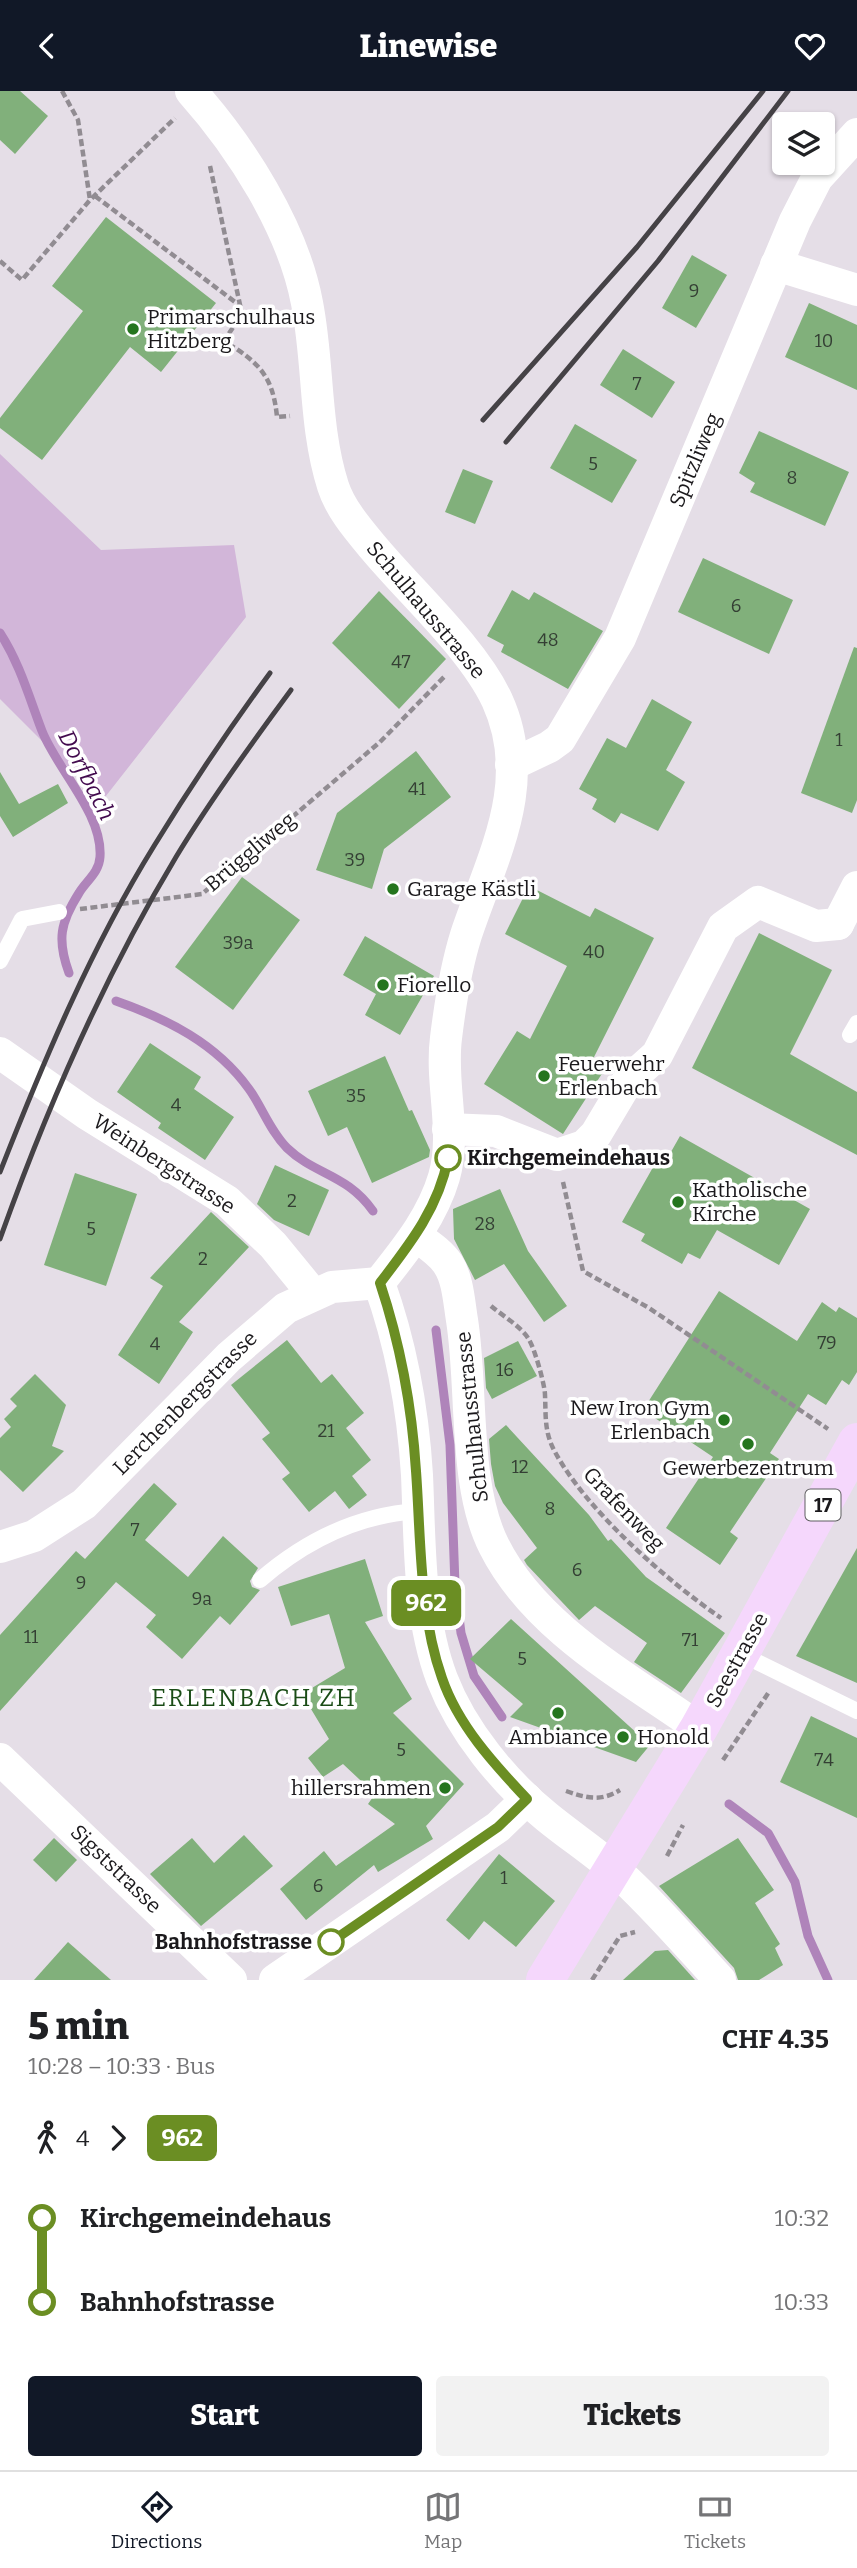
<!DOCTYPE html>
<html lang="en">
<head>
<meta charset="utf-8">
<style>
  :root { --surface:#fff; --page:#f2f2f2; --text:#202124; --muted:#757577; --line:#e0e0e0; --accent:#111827 }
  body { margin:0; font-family:Bitter,serif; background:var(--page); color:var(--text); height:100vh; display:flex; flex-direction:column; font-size:26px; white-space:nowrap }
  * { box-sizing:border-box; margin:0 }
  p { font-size:23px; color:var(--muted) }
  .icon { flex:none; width:38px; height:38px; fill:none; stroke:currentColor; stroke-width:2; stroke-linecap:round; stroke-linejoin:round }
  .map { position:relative; height:1889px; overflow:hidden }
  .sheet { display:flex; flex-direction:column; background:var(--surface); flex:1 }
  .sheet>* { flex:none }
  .badge { padding:0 14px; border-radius:10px; font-size:24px; line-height:46px }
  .controls { position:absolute; left:772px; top:21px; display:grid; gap:14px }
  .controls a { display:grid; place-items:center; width:63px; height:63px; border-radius:7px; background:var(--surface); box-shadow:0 2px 5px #0004; font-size:35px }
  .map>.badge { position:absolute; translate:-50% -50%; box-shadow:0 0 0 4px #fff }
  .legs { display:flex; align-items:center; gap:10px; height:77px; padding:0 28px; font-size:23px }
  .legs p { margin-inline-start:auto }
  .headline { display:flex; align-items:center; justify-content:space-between; height:119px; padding:0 28px }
  h1 { font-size:38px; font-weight:800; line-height:52px }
  .action { display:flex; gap:14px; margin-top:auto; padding:14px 28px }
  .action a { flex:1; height:80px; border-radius:7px; background:var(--accent); color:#fff; font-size:28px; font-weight:800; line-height:80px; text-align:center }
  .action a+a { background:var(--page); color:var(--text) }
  ul { padding:0 28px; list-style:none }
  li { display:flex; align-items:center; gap:24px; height:84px; font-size:26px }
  li i { display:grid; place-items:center; width:10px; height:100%; margin:0 9px; background:currentColor }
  li i::after { content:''; width:18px; height:18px; margin:-9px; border:5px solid; border-radius:50%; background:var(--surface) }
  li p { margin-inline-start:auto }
  li:first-child i { background:linear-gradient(#0000 50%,currentColor 0) }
  li:last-child i { background:linear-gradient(currentColor 50%,#0000 0) }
  header { display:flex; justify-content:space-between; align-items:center; height:91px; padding:0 28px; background:var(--accent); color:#fff; font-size:32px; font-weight:800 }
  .tabs { display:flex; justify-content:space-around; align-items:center; height:98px; border-top:2px solid var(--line); background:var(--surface); font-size:19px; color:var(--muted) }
  .tabs a { display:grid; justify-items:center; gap:4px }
  .tabs .active { color:var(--accent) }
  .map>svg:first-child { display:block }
  .green { fill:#d2b6d9 }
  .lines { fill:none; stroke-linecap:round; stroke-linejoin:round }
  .stream { stroke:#af84ba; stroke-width:9 }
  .building { fill:#81b07b }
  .path { stroke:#918c92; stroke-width:4.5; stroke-dasharray:7 3.5; stroke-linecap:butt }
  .service { stroke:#fff; stroke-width:16 }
  .minor { stroke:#fff; stroke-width:32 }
  .primary { stroke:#f5d7fc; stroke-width:38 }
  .rail { stroke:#454246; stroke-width:5 }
  .line-1-casing { stroke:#fff; stroke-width:16 }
  .line-1 { stroke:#6b8e23; stroke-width:10 }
  .poi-dot { fill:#25751e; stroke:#fff; stroke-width:2.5 }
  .stop-1-dot { fill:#fff; stroke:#6b8e23; stroke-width:3.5 }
  .labels { text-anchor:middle; stroke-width:7; stroke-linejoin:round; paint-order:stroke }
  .number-label { font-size:18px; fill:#343f34 }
  .shield { fill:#fff; stroke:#5f5e60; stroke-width:2 }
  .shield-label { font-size:19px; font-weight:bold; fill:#1b191c }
  .poi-label { font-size:21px; fill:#1b191c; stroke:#fff; text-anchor:start }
  .street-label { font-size:21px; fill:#1b191c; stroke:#fff }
  .stop-label { font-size:21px; font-weight:bold; fill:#1b191c; stroke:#fff; text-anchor:start }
  .water-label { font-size:23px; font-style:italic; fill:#420a4e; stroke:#fff }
  .quarter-label { font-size:24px; letter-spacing:2px; fill:#1a4c16; stroke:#fff }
</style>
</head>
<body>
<header><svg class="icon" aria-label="back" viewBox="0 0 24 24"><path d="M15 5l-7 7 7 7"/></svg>Linewise<svg class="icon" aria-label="heart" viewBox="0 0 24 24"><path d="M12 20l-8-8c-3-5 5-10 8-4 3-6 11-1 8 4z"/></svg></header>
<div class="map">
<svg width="857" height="1889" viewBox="0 0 857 1889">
  <rect width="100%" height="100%" fill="#e5dee7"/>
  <path class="green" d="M0,363l101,96 133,-5 12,72 -144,184 -102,-102z"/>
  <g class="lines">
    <g class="stream">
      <path d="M0,542c20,31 29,64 42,98 15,38 61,83 58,126 -1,16 -14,24 -21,36 -19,30 -22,47 -10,80"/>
      <path d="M116,910c51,18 100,42 133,88 13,18 21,42 38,59 28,27 60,26 86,63"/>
      <path d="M436,1239l14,115 5,140 6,48 13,43 28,41"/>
      <path d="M729,1713l39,29 27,49 13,54 20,44"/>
    </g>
  </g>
  <g class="building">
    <path d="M0,0h20l28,25 -33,38 -15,-14z"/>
    <path d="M106,126l110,86 -55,69 -31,-25 -88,113 -42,-32v-10l83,-107 -31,-25z"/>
    <path d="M692,164l35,20 -31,53 -34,-20z"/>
    <path d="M809,212l48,22v65l-72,-33z"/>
    <path d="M623,258l52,33 -23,36 -52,-33z"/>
    <path d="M575,333l62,36 -25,43 -62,-35z"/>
    <path d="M759,340l90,41 -24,54 -75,-34 5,-9 -16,-10z"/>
    <path d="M463,378l30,12 -18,43 -30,-12z"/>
    <path d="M703,467l90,42 -24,54 -91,-42z"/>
    <path d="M512,499l17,10 5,-8 69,39 -35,58 -67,-37 3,-7 -17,-9z"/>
    <path d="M379,500l67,68 -47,50 -67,-66z"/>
    <path d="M854,556l3,1v152l-5,13 -51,-20z"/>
    <path d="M652,608l40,23 -26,48 19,12 -27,49 -37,-18 -6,10 -23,-14 5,-10 -18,-10 28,-51 19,10z"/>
    <path d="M416,660l35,46 -67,52 -12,40 -56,-19 21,-57z"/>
    <path d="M0,681l19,32 39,-20 10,19 -55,34 -13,-21z"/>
    <path d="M242,786l58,43 -67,90 -58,-43z"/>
    <path d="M529,795l61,31 5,-9 59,30 -62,123 13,8 -42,65 -79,-50 33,-53 13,8 37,-73 -62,-32z"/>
    <path d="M759,842l73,37 -42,84 67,38v63l-165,-87z"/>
    <path d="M365,845l69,40 -34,59 -35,-20 11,-21 -33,-19z"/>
    <path d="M150,952l51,34 -7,12 40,28 -29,43 -47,-32 3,-5 -44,-31z"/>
    <path d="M385,965l24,55 3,-1 18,40 -1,7 -57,26 -25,-56 -19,9 -20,-45z"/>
    <path d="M680,1045l130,73 -31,56 -62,-35 -17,29 -12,-6 -6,11 -41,-23 4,-7 -23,-12 34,-60 7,4z"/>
    <path d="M275,1074l54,25 -20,46 -35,-16 -17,-16z"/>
    <path d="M75,1082l62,21 -31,92 -62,-21z"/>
    <path d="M500,1098l28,62 39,55 -23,16 -40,-58 -29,16 -21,-41 -1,-30z"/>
    <path d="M211,1121l38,35 -70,75 14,10 -34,52 -41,-29 45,-69 -13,-8z"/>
    <path d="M719,1200l78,50 25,-39 14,10 3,-5 18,11v54l-8,13 -7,-5 -16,25 -18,-11 -38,59 9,6 -49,73 8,6 -18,27 -54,-37 47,-71 -70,-47z"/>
    <path d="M287,1249l34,43 11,-9 32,39 -18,15 25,32 -19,16 15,19 -18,14 -14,-18 -26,21 -27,-33 8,-6 -28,-34 8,-6 -39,-48z"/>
    <path d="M518,1250l19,35 -45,23 -6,-11 -2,-30z"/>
    <path d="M35,1283l31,31 -14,41 12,5 -41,41 -23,-22v-32l11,-11 -7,-8 13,-13 -7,-7z"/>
    <path d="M506,1334l83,90 19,26 3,-2 35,38 79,56 -44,60 -47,-31 13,-19 -52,-37 -16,14 -52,-55 -3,-5 13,-12 -34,-45 -8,-17 -4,-22 -2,-25z"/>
    <path d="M154,1392l23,21 -32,36 43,37 35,-41 35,32 -8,13 2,6 8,3 -30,35 -10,-9 -38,43 -36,-32 10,-12 -40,-33 -116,129v-76l76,-84 9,8z"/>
    <path d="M857,1457v135l-61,-27z"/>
    <path d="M365,1468l18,57 -18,6 47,77 -19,14 71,71 -38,42 7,13 -55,33 -4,-7 -68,55 -26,-31 44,-38 12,15 59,-42 -27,-20 7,-10 -32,-30 -20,13 -15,-19 21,-19 -27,-45 43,-26 -16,-54 -38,12 -13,-39z"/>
    <path d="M511,1528l139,126 -14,17 -126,-45 13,-13 -53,-45z"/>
    <path d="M811,1625l46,22v80l-77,-36z"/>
    <path d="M244,1744l29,31 -72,60 -51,-52 42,-36 22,25z"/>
    <path d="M54,1747l23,22 -21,22 -23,-22z"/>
    <path d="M738,1747l36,52 -19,13 25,41 -5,4 8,17 -24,15h-21l-4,-12 -75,-82z"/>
    <path d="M499,1763l56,47 -39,46 -32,-26 -15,19 -23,-20z"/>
    <path d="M68,1851l43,38h-77z"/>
    <path d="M668,1859l27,30h-72l32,-29z"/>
  </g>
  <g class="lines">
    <g class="path">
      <path d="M62,0l16,29 12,80"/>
      <path d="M210,75l32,148 -18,27c34,21 49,34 53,76l13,-1"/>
      <path d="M95,105l144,109"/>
      <path d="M0,170l22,19 68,-80 85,-82"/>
      <path d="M80,818l122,-15 178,-152 65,-66"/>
      <path d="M563,1091l20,89 66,37 179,121"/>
      <path d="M491,1215c12,10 29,20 37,32 6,8 17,47 17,57 1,21 -1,37 10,57 32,59 111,128 166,166"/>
      <path d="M723,1669l46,-68"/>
      <path d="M566,1700c20,7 35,11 54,-1"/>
      <path d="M667,1765l16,-31"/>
      <path d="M592,1889l28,-44 15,-4"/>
    </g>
    <g class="service">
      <path d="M0,870l22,-42 37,-7"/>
      <path d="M850,944l7,-12"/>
      <path d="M260,1489c46,-40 97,-65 158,-69"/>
      <path d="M741,1563l116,57"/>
    </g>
    <g class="minor">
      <path d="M191,0c50,56 102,137 116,212 12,61 7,123 26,183 7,22 24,42 39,60 38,46 100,101 125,154 38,83 -5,157 -31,235 -10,32 -16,70 -20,103 -6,46 11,94 -2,139 -12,41 -39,73 -65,106"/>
      <path d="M776,174l81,25"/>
      <path d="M511,674l38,-18 11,-8 60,-101 175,-417 22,-43 40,-44"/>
      <path d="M838,833l19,-37"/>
      <path d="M0,962l87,61 140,87 46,44 40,49"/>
      <path d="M448,1038l48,2 61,24 27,-9 12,-12 31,-52 30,-27 66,-128 35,-25 58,24 22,-2"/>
      <path d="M416,1145c11,8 24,16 32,28 10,15 11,38 14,56 11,69 1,165 32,226 41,82 133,131 205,182"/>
      <path d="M379,1192c22,61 34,127 38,192 3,66 1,141 25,204 20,52 62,103 105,138 22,18 46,34 67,52 38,34 72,74 106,111"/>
      <path d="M0,1456l34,-11 50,-32 145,-147 57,-49 46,-21 47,-4"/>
      <path d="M0,1668l231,221"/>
      <path d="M275,1889l223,-153 29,-28"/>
    </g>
    <path class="primary" d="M545,1889l154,-252 158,-286"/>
    <g class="rail">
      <path d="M483,329l154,-173 126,-156"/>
      <path d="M506,351l152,-181 130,-170"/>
      <path d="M0,1081c44,-112 91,-224 154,-326 36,-59 75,-117 116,-173"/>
      <path d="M0,1148c47,-132 104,-262 176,-382 35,-58 75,-113 115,-167"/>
    </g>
  </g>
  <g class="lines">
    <g class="line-1-casing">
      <path id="line-1" d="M331,1851l167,-115 29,-28c-33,-35 -69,-74 -85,-121 -23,-65 -21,-139 -26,-207 -4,-63 -16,-128 -36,-188 30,-39 59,-76 68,-125"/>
    </g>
    <use href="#line-1" class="line-1"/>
  </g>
  <g class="poi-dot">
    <circle cx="133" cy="238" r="7"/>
    <circle cx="393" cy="798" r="7"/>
    <circle cx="383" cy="894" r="7"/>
    <circle cx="544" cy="985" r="7"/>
    <circle cx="678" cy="1111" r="7"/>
    <circle cx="724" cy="1329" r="7"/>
    <circle cx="748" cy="1353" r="7"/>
    <circle cx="558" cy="1622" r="7"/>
    <circle cx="623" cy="1646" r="7"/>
    <circle cx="445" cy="1697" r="7"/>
  </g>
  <g class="stop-1-dot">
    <circle cx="448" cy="1067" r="12"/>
    <circle cx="331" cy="1851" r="12"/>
  </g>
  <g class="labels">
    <g class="number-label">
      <text x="694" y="206">9</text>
      <text x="824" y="256">10</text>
      <text x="637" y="299">7</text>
      <text x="593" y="379">5</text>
      <text x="792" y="393">8</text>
      <text x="736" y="521">6</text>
      <text x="548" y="555">48</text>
      <text x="401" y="577">47</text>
      <text x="839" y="655">1</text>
      <text x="417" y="704">41</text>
      <text x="355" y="775">39</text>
      <text x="238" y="858">39a</text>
      <text x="594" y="867">40</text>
      <text x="356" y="1011">35</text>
      <text x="176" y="1020">4</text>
      <text x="292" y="1116">2</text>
      <text x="485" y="1139">28</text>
      <text x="91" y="1144">5</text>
      <text x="203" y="1174">2</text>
      <text x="827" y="1258">79</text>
      <text x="155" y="1259">4</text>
      <text x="505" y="1285">16</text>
      <text x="326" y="1346">21</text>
      <text x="520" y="1382">12</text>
      <text x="550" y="1424">8</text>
      <text x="135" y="1445">7</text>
      <text x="577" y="1485">6</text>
      <text x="81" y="1498">9</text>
      <text x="202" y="1514">9a</text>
      <text x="31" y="1552">11</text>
      <text x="690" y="1555">71</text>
      <text x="522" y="1574">5</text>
      <text x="401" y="1665">5</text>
      <text x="824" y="1675">74</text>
      <text x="504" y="1793">1</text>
      <text x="318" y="1801">6</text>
    </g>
    <rect class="shield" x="805.5" y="1398.5" width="35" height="31" rx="5"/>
    <g class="shield-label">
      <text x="823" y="1421">17</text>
    </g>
    <g class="poi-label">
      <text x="147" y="233">Primarschulhaus<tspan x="147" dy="24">Hitzberg</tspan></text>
      <text x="407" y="805">Garage Kästli</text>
      <text x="397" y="901">Fiorello</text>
      <text x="558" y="980">Feuerwehr<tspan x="558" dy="24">Erlenbach</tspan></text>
      <text x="692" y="1106">Katholische<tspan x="692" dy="24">Kirche</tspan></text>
      <text x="710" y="1324" text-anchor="end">New Iron Gym<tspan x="710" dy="24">Erlenbach</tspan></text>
      <text x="748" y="1384" text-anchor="middle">Gewerbezentrum</text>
      <text x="558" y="1653" text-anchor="middle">Ambiance</text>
      <text x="637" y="1653">Honold</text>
      <text x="431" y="1704" text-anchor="end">hillersrahmen</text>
    </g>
    <g class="street-label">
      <text transform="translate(695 369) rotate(-67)" y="7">Spitzliweg</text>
      <text transform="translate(426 519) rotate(50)" y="7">Schulhausstrasse</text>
      <text transform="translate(250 761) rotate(-40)" y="7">Brüggliweg</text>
      <text transform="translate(164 1073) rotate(33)" y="7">Weinbergstrasse</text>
      <text transform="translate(185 1312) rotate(-45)" y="7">Lerchenbergstrasse</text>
      <text transform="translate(472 1326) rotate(-96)" y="7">Schulhausstrasse</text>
      <text transform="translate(624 1418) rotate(46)" y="7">Grafenweg</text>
      <text transform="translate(737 1569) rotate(-61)" y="7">Seestrasse</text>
      <text transform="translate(116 1778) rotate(44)" y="7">Sigststrasse</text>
    </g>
    <g class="stop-label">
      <text x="467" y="1074">Kirchgemeindehaus</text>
      <text x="312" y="1858" text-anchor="end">Bahnhofstrasse</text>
    </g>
    <g class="water-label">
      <text transform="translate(87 684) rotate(63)" y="8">Dorfbach</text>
    </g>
    <g class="quarter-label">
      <text x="254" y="1615">ERLENBACH ZH</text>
    </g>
  </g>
</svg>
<div class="controls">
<a><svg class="icon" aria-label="layers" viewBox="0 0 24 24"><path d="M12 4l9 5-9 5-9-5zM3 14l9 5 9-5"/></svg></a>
</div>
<b class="badge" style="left:426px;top:1512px;background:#6b8e23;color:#fff">962</b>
</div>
<section class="sheet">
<div class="headline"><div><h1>5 min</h1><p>10:28 – 10:33 · Bus</p></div><b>CHF 4.35</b></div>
<div class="legs"><svg class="icon" aria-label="walk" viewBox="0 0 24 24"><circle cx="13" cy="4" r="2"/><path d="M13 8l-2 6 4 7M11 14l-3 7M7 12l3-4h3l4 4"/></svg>4<svg class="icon" aria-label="forward" viewBox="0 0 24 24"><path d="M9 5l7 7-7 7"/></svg><b class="badge" style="background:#6b8e23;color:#fff">962</b></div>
<ul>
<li><i style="color:#6b8e23"></i><b>Kirchgemeindehaus</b><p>10:32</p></li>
<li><i style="color:#6b8e23"></i><b>Bahnhofstrasse</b><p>10:33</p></li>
</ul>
<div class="action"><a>Start</a><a>Tickets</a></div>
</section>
<nav class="tabs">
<a class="active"><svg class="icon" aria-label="directions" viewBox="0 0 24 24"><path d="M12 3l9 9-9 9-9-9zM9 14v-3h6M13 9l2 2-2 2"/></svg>Directions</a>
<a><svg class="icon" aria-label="map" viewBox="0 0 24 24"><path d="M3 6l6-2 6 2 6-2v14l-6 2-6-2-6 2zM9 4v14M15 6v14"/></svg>Map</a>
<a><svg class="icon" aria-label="tickets" viewBox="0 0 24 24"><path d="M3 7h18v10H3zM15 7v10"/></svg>Tickets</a>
</nav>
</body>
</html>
